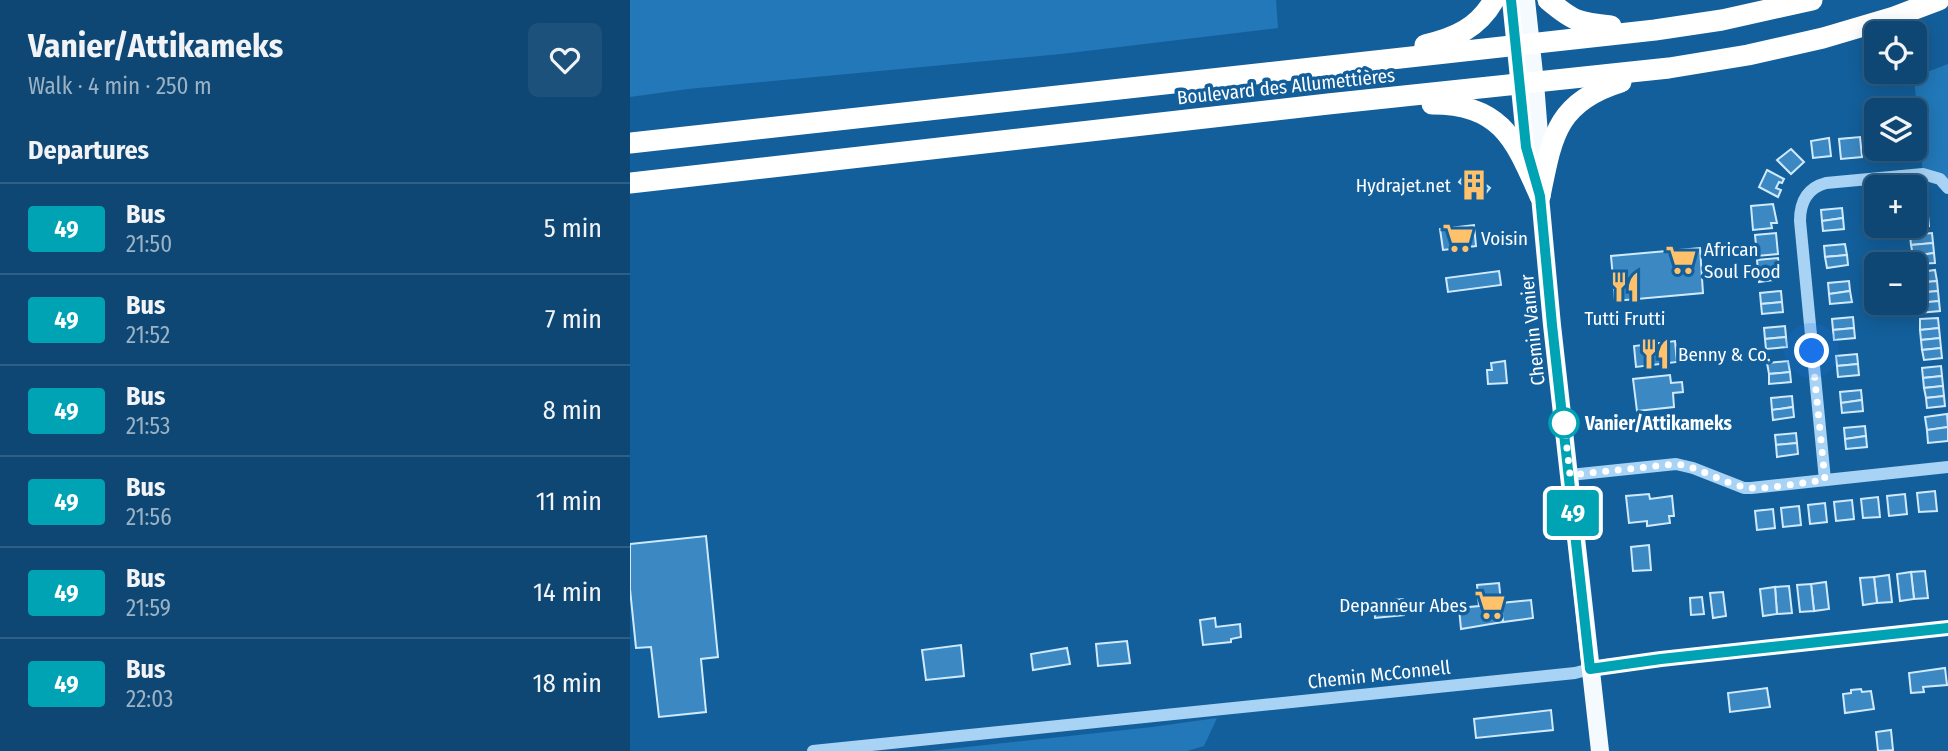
<!DOCTYPE html>
<html lang="en">
<head>
<meta charset="utf-8">
<style>
  :root { --surface:#0e4774; --page:#1c517c; --text:#f1f3f6; --muted:#9bb2c5; --line:#2e5f86 }
  body { margin:0; font-family:"Fira Sans Condensed",sans-serif; background:var(--page); color:var(--text); height:100vh; display:flex; flex-direction:column; font-size:26px; white-space:nowrap }
  * { box-sizing:border-box; margin:0 }
  p { font-size:23px; color:var(--muted) }
  .icon { flex:none; width:38px; height:38px; fill:none; stroke:currentColor; stroke-width:2; stroke-linecap:round; stroke-linejoin:round }
  .map { position:relative; flex:1; overflow:hidden }
  .drawer { display:flex; flex-direction:column; background:var(--surface); width:630px }
  .drawer>* { flex:none }
  .badge { padding:0 14px; border-radius:5px; font-size:24px; line-height:46px }
  .controls { position:absolute; left:1234px; top:21px; display:grid; gap:14px }
  .controls a { display:grid; place-items:center; width:63px; height:63px; border-radius:10px; background:var(--surface); box-shadow:0 4px 18px #0003,0 0 0 2px var(--line); font-size:35px }
  .you { position:absolute; width:35px; height:35px; margin:-18px; border:5px solid #fff; border-radius:50%; background:#1a73e8; box-shadow:0 0 0 10px #1a73e833 }
  .map>.badge { position:absolute; translate:-50% -50%; box-shadow:0 0 0 4px #fff }
  h2 { padding:0 28px; font-size:26px; line-height:63px }
  .round { display:grid; place-items:center; flex:none; width:74px; height:74px; border-radius:10px; background:var(--page) }
  .summary { display:flex; align-items:center; justify-content:space-between; height:119px; padding:0 28px }
  h1 { font-size:33px; font-weight:700; line-height:52px }
  ul { padding:0; list-style:none }
  li { display:flex; align-items:center; gap:21px; height:91px; padding:0 28px; border-top:2px solid var(--line) }
  li div { flex:1 }
  li b { display:block; font-size:26px }
  li em { font-style:normal }
  li .badge { min-width:77px; font-weight:700; text-align:center }
  main { display:flex; flex:1; min-height:0 }
  .map>svg:first-child { display:block }
  .green { fill:#2278b8 }
  .building { fill:#3c88c2; stroke:#d0eafd; stroke-width:2 }
  .lines { fill:none; stroke-linecap:round; stroke-linejoin:round }
  .minor { stroke:#a8d3f4; stroke-width:12 }
  .major { stroke:#f5faff; stroke-width:18 }
  .highway { stroke:#fff; stroke-width:21 }
  .line-casing { stroke:#fff; stroke-width:16 }
  .line { stroke:#00a3b4; stroke-width:10 }
  .walk { stroke:#fff; stroke-width:7; stroke-dasharray:0 12.6 }
  .stop-dot { fill:#fff; stroke:#00a3b4; stroke-width:3.5 }
  .labels { text-anchor:middle; stroke-width:7; stroke-linejoin:round; paint-order:stroke }
  .street-label { font-size:19px; fill:#fff; stroke:#135f9b }
  .poi-label { font-size:19px; fill:#fff; stroke:#135f9b; text-anchor:start }
  .stop-label { font-size:19px; font-weight:bold; fill:#fff; stroke:#135f9b; text-anchor:start }
</style>
</head>
<body>
<main>
<section class="drawer">
<div class="summary"><div><h1>Vanier/Attikameks</h1><p>Walk · 4 min · 250 m</p></div><a class="round"><svg class="icon" aria-label="heart" viewBox="0 0 24 24"><path d="M12 20l-8-8c-3-5 5-10 8-4 3-6 11-1 8 4z"/></svg></a></div>
<h2>Departures</h2>
<ul>
<li><span class="badge" style="background:#00a3b4;color:#fff">49</span><div><b>Bus</b><p>21:50</p></div><em>5 min</em></li>
<li><span class="badge" style="background:#00a3b4;color:#fff">49</span><div><b>Bus</b><p>21:52</p></div><em>7 min</em></li>
<li><span class="badge" style="background:#00a3b4;color:#fff">49</span><div><b>Bus</b><p>21:53</p></div><em>8 min</em></li>
<li><span class="badge" style="background:#00a3b4;color:#fff">49</span><div><b>Bus</b><p>21:56</p></div><em>11 min</em></li>
<li><span class="badge" style="background:#00a3b4;color:#fff">49</span><div><b>Bus</b><p>21:59</p></div><em>14 min</em></li>
<li><span class="badge" style="background:#00a3b4;color:#fff">49</span><div><b>Bus</b><p>22:03</p></div><em>18 min</em></li>
</ul>
</section>
<div class="map">
<svg width="1318" height="751" viewBox="0 0 1318 751">
  <rect width="100%" height="100%" fill="#135f9b"/>
  <g class="green">
    <path d="M0,0h646l2,28 -217,26 -373,35 -58,8z"/>
    <path d="M1318,64v119l-25,-9 -9,-97z"/>
    <path d="M587,718l-13,28 -17,5h-258l223,-24z"/>
  </g>
  <g class="building">
    <path d="M1284,129l4,20 -8,1v2l-13,2 -1,-5h18z"/>
    <path d="M1246,135v14h12l1,5h-19l-2,-18z"/>
    <path d="M1230,137l2,20 -21,2 -2,-20z"/>
    <path d="M1199,138l2,18 -18,2 -2,-17z"/>
    <path d="M1161,149l13,13 -13,12 -14,-14z"/>
    <path d="M1137,170l17,9 -2,4 -3,-1 -3,6 5,2 -3,7 -19,-10z"/>
    <path d="M838,171l22,17 -9,11 -22,-17z"/>
    <path d="M1296,196l1,10 -13,1v-10z"/>
    <path d="M1143,204l4,19h-6l1,5 -19,2 -2,-24z"/>
    <path d="M1297,206l1,10 -14,1v-10z"/>
    <path d="M1212,208l1,10 -21,3 -1,-11z"/>
    <path d="M1298,216l1,10 -21,2v-2h6v-9z"/>
    <path d="M1213,218l1,11 -21,2 -1,-10z"/>
    <path d="M844,225l2,21 -33,4 -3,-21z"/>
    <path d="M1146,233l2,21 -21,2 -2,-21z"/>
    <path d="M1302,233l1,10 -22,2 -1,-10z"/>
    <path d="M1303,243l1,10 -21,3 -2,-11z"/>
    <path d="M1215,244l2,11 -22,2 -1,-11z"/>
    <path d="M1070,248l3,45 -88,8 -4,-45z"/>
    <path d="M1304,253l1,10 -21,1 -1,-8z"/>
    <path d="M1217,255l1,10 -21,3 -2,-11z"/>
    <path d="M1148,258l2,21 -21,3 -2,-22z"/>
    <path d="M1305,270l2,11 -22,2 -1,-10z"/>
    <path d="M869,271l2,14 -53,7 -2,-14z"/>
    <path d="M1219,281l1,10 -21,3 -1,-11z"/>
    <path d="M1307,281l1,10 -22,2 -1,-10z"/>
    <path d="M1151,291l1,11 -21,2 -1,-11z"/>
    <path d="M1220,291l2,11 -22,2 -1,-10z"/>
    <path d="M1308,291l1,10 -21,2 -2,-10z"/>
    <path d="M1309,301l1,10 -21,2 -1,-10z"/>
    <path d="M1152,302l1,10 -21,2 -1,-10z"/>
    <path d="M1223,317l1,11 -21,2 -1,-11z"/>
    <path d="M1308,318l1,10 -19,2v-11z"/>
    <path d="M1155,326l1,11 -21,2 -1,-11z"/>
    <path d="M1224,328l1,10 -21,2 -1,-10z"/>
    <path d="M1309,328l1,10 -19,2 -1,-10z"/>
    <path d="M1156,337l1,10 -21,2 -1,-10z"/>
    <path d="M1310,338l1,10 -19,2 -1,-10z"/>
    <path d="M1045,341l2,21 -41,5 -2,-21z"/>
    <path d="M1311,348l1,10 -18,2 -2,-10z"/>
    <path d="M1227,354l1,10 -21,2 -1,-10z"/>
    <path d="M875,361l2,22 -19,1 -1,-14h5l-1,-7z"/>
    <path d="M1158,361l2,11 -21,2 -2,-11z"/>
    <path d="M1228,364l1,11 -21,2 -1,-11z"/>
    <path d="M1311,366l1,10 -19,2 -1,-10z"/>
    <path d="M1160,372l1,10 -22,2v-10z"/>
    <path d="M1040,375l1,8 11,-1 1,10 -10,1 1,14 -37,4 -4,-32z"/>
    <path d="M1312,376l1,10 -19,2 -1,-10z"/>
    <path d="M1313,386l1,10 -18,2 -2,-10z"/>
    <path d="M1231,390l1,10 -21,3 -1,-11z"/>
    <path d="M1162,396l1,11 -21,3 -1,-12z"/>
    <path d="M1314,396l1,10 -18,2 -1,-10z"/>
    <path d="M1232,400l1,11 -21,2 -1,-10z"/>
    <path d="M1163,407l1,10 -21,3 -1,-10z"/>
    <path d="M1317,414l1,13 -21,3 -2,-13z"/>
    <path d="M1235,426l1,10 -21,3 -1,-11z"/>
    <path d="M1318,427v14l-20,2 -1,-13z"/>
    <path d="M1166,433l1,10 -21,2 -1,-10z"/>
    <path d="M1236,436l1,11 -21,2 -1,-10z"/>
    <path d="M1167,443l1,11 -21,3 -1,-12z"/>
    <path d="M1305,491l2,20 -18,1 -2,-19z"/>
    <path d="M1019,494l1,5 22,-3 2,20h-5l1,7 -23,3v-5l-18,2 -3,-27z"/>
    <path d="M1275,494l2,20 -18,2 -2,-20z"/>
    <path d="M1248,497l2,20 -17,1 -2,-19z"/>
    <path d="M1222,500l2,19 -18,2 -2,-19z"/>
    <path d="M1195,503l2,19 -17,2 -2,-19z"/>
    <path d="M1169,506l2,19 -18,2 -2,-19z"/>
    <path d="M1143,509l2,19 -18,2 -2,-19z"/>
    <path d="M76,536l12,121 -17,2 5,53 -47,5 -8,-70 -15,1 -6,-59v-45z"/>
    <path d="M1019,545l2,25 -18,1 -2,-24z"/>
    <path d="M1295,571l3,27 -14,1 -3,-27z"/>
    <path d="M1281,572l3,27 -14,2 -3,-27z"/>
    <path d="M1259,575l3,27 -15,1 -3,-26z"/>
    <path d="M1244,577l3,26 -14,2 -3,-27z"/>
    <path d="M1196,582l3,27 -15,2 -3,-27z"/>
    <path d="M869,583l4,39 -42,7 -2,-21 20,-2 -2,-21z"/>
    <path d="M1181,584l3,27 -14,1 -3,-27z"/>
    <path d="M1159,586l3,27 -15,1 -2,-27z"/>
    <path d="M1145,587l2,27 -14,2 -3,-27z"/>
    <path d="M1093,592l3,24 -13,2 -3,-25z"/>
    <path d="M1072,597l2,17 -13,1 -1,-17z"/>
    <path d="M773,599l1,16 -29,3 -1,-16z"/>
    <path d="M901,600l2,18 -30,4 -2,-19z"/>
    <path d="M585,618l1,9 24,-3 1,13 -10,2v3l-28,3 -3,-25z"/>
    <path d="M497,641l3,22 -32,3 -2,-22z"/>
    <path d="M331,645l3,31 -38,4 -4,-30z"/>
    <path d="M437,648l3,16 -37,6 -2,-16z"/>
    <path d="M1315,668l2,17 -24,2 1,5 -13,1 -2,-20z"/>
    <path d="M1137,688l3,19 -40,5 -2,-19z"/>
    <path d="M1231,689l1,3 9,-1 3,18 -29,4 -2,-19 8,-1v-3z"/>
    <path d="M921,710l2,20 -77,8 -2,-19z"/>
    <path d="M1261,730l2,20 -15,1 -2,-19z"/>
  </g>
  <g class="lines">
    <g class="minor">
      <path d="M940,475l106,-11 17,4 51,20h7l197,-21"/>
      <path d="M1195,480l-25,-259c0,-19 7,-33 26,-38l97,-9 17,5 8,9"/>
      <path d="M183,751l762,-78 31,-8 342,-37"/>
    </g>
    <g class="major">
      <path d="M881,0l15,147 4,16"/>
      <path d="M896,0l9,83 5,64v49l12,129 48,426"/>
    </g>
    <g class="highway">
      <path d="M918,0c25,21 30,23 63,26"/>
      <path d="M795,45c30,-7 53,-17 69,-45"/>
      <path d="M802,104c70,0 83,36 108,92"/>
      <path d="M0,143l1025,-113 67,-10 90,-20"/>
      <path d="M0,183l698,-79 341,-36 79,-13 75,-17 71,-21 45,-17"/>
      <path d="M910,196c12,-59 16,-94 81,-114"/>
    </g>
  </g>
  <g class="lines">
    <g class="line-casing">
      <path id="line" d="M881,0l15,147 14,49 12,129 38,344 71,-10 287,-31"/>
    </g>
    <use href="#line" class="line"/>
    <path class="walk" d="M934,423l6,52 106,-11c24,3 44,18 68,23 16,4 62,-5 81,-7l-13,-129"/>
  </g>
  <defs>
    <g id="building-bare" transform="scale(2.415)"><path d="M-4-6H4V6H1V3H-1V6H-4ZM-2.5-4.3h1.7v1.8h-1.7ZM.8-4.3h1.7v1.8H.8ZM-2.5-1h1.7V.8h-1.7ZM.8-1h1.7V.8H.8Z" fill="#ffc26b" stroke="#135f9b" stroke-width="2.5" paint-order="stroke"/></g>
    <g id="supermarket-bare" transform="scale(2.415)"><path d="M-6-5.5h2.5l.6 2H6L4.5 2H-2.5L-4.4-4H-6ZM-1.5 3.2a1.3 1.3 0 1 0 .1 0ZM3 3.2a1.3 1.3 0 1 0 .1 0Z" fill="#ffc26b" stroke="#135f9b" stroke-width="2.5" paint-order="stroke"/></g>
    <g id="restaurant-bare" transform="scale(2.415)"><path d="M-5-6h1v4h1v-4h1v4h1v-4h1v5L-1.5 .5V6h-2V.5L-5-1ZM5-6V6H3V1.5H1.5Q1.5-4 5-6Z" fill="#ffc26b" stroke="#135f9b" stroke-width="2.5" paint-order="stroke"/></g>
  </defs>
  <g fill-rule="evenodd">
    <use href="#building-bare" x="844" y="185"/>
    <use href="#supermarket-bare" x="828" y="238"/>
    <use href="#supermarket-bare" x="1051" y="260"/>
    <use href="#restaurant-bare" x="995" y="287"/>
    <use href="#restaurant-bare" x="1025" y="354"/>
    <use href="#supermarket-bare" x="860" y="605"/>
  </g>
  <circle class="stop-dot" cx="934" cy="423" r="14"/>
  <g class="labels">
    <g class="street-label">
      <text transform="translate(656 86) rotate(-6)" y="7">Boulevard des Allumettières</text>
      <text transform="translate(902 330) rotate(-96)" y="7">Chemin Vanier</text>
      <text transform="translate(749 674) rotate(-6)" y="7">Chemin McConnell</text>
    </g>
    <g class="poi-label">
      <text x="821" y="192" text-anchor="end">Hydrajet.net</text>
      <text x="851" y="245">Voisin</text>
      <text x="1074" y="256">African<tspan x="1074" dy="22">Soul Food</tspan></text>
      <text x="995" y="325" text-anchor="middle">Tutti Frutti</text>
      <text x="1048" y="361">Benny &amp; Co.</text>
      <text x="837" y="612" text-anchor="end">Depanneur Abes</text>
    </g>
    <g class="stop-label">
      <text x="955" y="430">Vanier/Attikameks</text>
    </g>
  </g>
</svg>
<div class="controls">
<a><svg class="icon" aria-label="locate" viewBox="0 0 24 24"><circle cx="12" cy="12" r="6"/><path d="M12 2v4M12 18v4M2 12h4M18 12h4"/></svg></a>
<a><svg class="icon" aria-label="layers" viewBox="0 0 24 24"><path d="M12 4l9 5-9 5-9-5zM3 14l9 5 9-5"/></svg></a>
<a>+</a>
<a>−</a>
</div>
<div class="you" style="left:1182px;top:351px"></div>
<b class="badge" style="left:943px;top:513px;background:#00a3b4;color:#fff">49</b>
</div>
</main>
</body>
</html>
